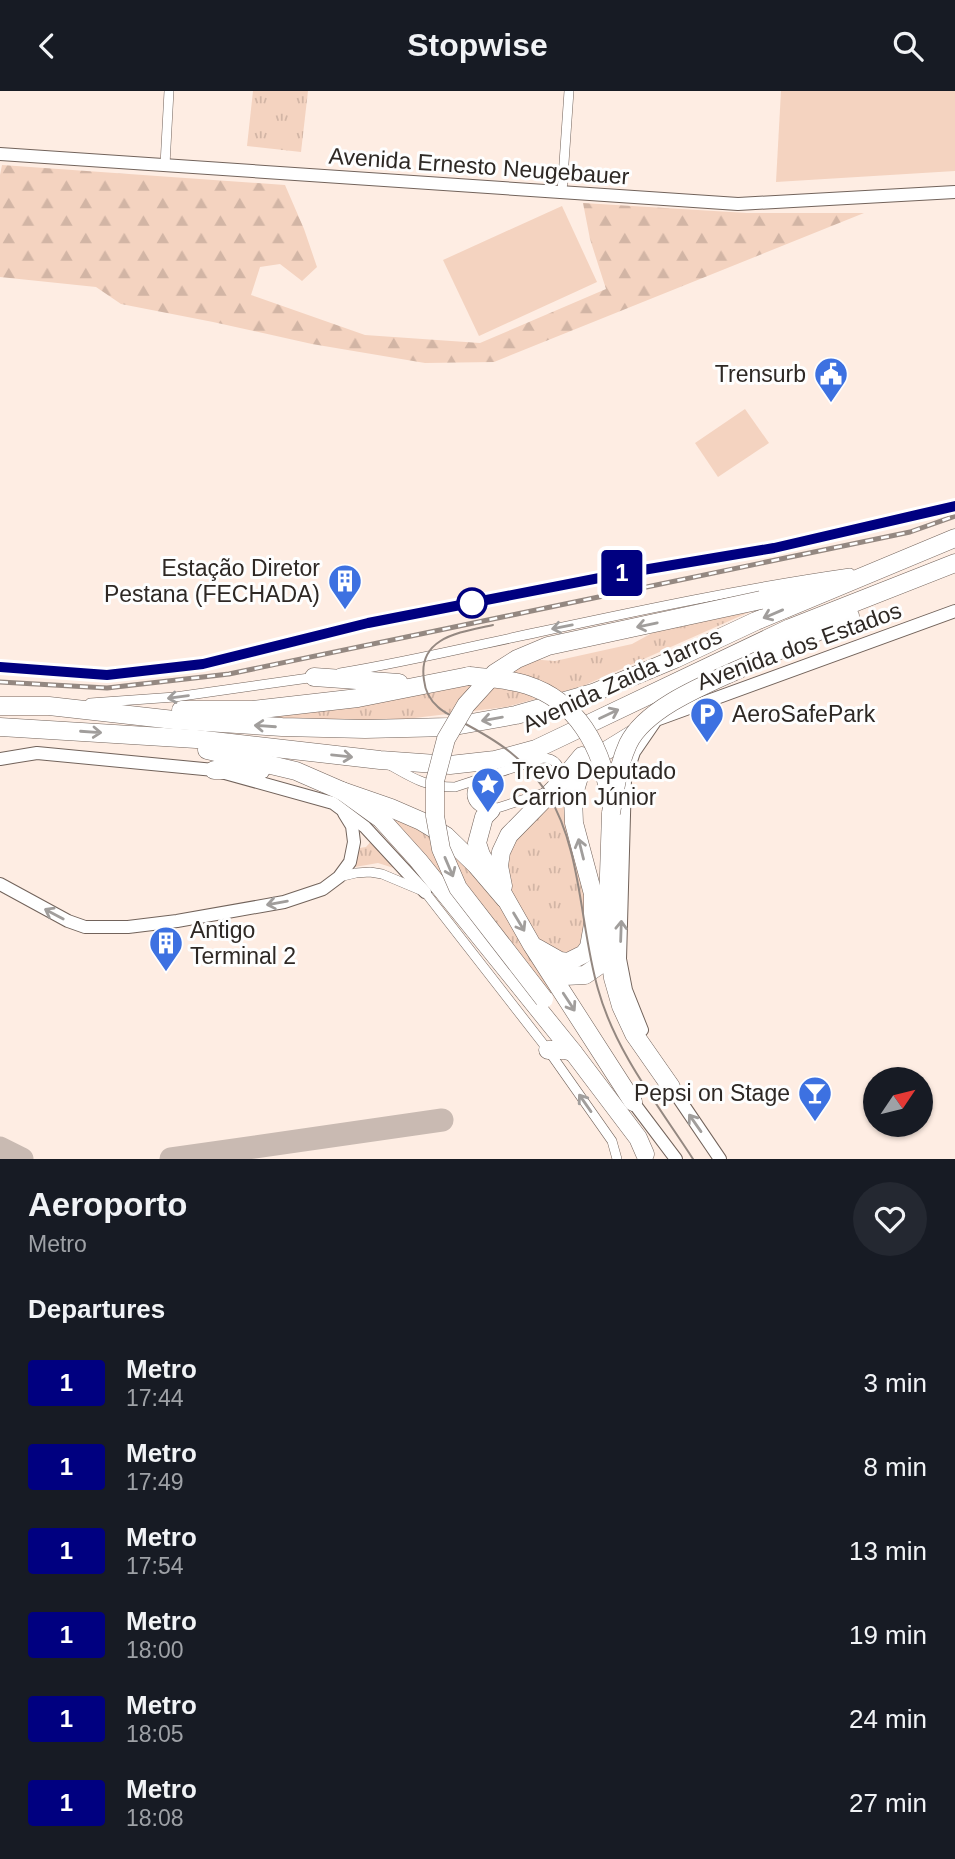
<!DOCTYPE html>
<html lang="en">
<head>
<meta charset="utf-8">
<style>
  :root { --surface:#171b24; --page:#242831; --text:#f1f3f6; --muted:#9ea1a6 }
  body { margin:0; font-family:Arial,sans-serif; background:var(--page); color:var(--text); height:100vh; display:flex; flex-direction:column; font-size:26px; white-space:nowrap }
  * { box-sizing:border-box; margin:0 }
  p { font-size:23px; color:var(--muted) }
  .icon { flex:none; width:38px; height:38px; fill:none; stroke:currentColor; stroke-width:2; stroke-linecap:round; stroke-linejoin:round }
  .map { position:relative; height:1068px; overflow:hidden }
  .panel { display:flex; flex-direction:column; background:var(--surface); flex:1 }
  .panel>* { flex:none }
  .badge { padding:0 14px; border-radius:5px; font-size:24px; line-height:46px }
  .needle { width:46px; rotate:55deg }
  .fabs { position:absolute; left:863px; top:976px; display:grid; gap:14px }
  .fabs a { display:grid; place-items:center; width:70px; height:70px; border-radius:50%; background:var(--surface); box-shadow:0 2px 5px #0004; font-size:35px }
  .map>.badge { position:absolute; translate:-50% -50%; box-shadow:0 0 0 4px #fff }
  h2 { padding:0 28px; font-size:26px; line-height:63px }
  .round { display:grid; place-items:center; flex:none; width:74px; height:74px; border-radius:37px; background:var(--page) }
  .overview { display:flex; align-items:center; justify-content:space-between; height:119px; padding:0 28px }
  h1 { font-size:33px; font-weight:700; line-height:52px }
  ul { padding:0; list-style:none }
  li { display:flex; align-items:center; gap:21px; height:84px; padding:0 28px }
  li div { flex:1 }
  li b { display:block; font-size:26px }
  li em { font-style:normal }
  li .badge { min-width:77px; font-weight:700; text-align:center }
  header { display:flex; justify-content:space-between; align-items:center; height:91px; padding:0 28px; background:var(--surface); font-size:32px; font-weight:700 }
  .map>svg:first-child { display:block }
  .grass { fill:url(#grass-tufts) }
  .forest { fill:url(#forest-firs) }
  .garden { fill:#f4d3c0 }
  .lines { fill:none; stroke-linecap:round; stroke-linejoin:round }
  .taxiway { stroke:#c9bab2; stroke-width:23 }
  .street-casing { stroke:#72635b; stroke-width:10 }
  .secondary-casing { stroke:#72635b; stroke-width:14 }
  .highway-casing { stroke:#72635b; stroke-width:19 }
  .street { stroke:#fff; stroke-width:9 }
  .secondary { stroke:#fff; stroke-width:12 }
  .highway { stroke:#fff; stroke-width:18 }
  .tram { stroke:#948881; stroke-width:2 }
  .rail-casing { stroke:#948881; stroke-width:5 }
  .rail { stroke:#fefefe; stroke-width:2.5; stroke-dasharray:8; stroke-linecap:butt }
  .highway-bridge-casing { stroke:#72635b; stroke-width:19; stroke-linecap:butt }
  .highway-bridge { stroke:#fff; stroke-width:18 }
  .oneway { stroke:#a19e9c }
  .line-casing { stroke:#fff; stroke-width:16 }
  .line { stroke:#000080; stroke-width:10 }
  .stop-dot { fill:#fff; stroke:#000080; stroke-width:3.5 }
  .labels { text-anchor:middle; stroke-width:6; stroke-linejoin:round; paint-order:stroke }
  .street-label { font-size:23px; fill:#2e2824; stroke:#fefefe }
  .poi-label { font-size:23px; fill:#2e2824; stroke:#fefefe; text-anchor:end }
</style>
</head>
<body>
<header><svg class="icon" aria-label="back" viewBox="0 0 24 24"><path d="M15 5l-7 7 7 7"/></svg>Stopwise<svg class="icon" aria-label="search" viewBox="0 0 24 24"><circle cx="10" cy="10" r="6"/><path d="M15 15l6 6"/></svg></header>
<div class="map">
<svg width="955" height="1068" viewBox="0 0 955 1068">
  <defs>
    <pattern id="grass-tufts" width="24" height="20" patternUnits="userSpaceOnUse" patternTransform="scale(1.75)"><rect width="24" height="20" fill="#f4d3c0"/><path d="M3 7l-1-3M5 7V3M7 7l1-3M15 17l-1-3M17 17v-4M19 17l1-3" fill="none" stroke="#d2b5a5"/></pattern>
    <pattern id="forest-firs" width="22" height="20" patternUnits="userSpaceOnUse" patternTransform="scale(1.75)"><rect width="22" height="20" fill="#f4d3c0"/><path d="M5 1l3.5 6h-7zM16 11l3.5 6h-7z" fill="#d2b5a5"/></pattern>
  </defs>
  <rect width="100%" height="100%" fill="#feede3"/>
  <g class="grass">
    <path d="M253,0h55l-7,61 -54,-6z"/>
    <path d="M763,515l-180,80 -77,21 -125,15 -146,-5 121,-13 173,-45 26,2 77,-17 31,-17z"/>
    <path d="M587,666l-19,39 20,93 -2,50 -13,15 -14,2 -25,-16 -28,-55 3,-44z"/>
    <path d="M374,717l45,18 67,56 68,108 -12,11z"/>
    <path d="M374,747l29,33 -25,-8 -23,4 4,-19 7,-1z"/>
  </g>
  <path class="forest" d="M2,74l283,20 19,44 13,38 -15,14 -22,-17 -20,3 -9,28 114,40 115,8 126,-54 -16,-50 -7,-36 164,10h117l-370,149 -69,1 -113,-19 -99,-22 -92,-18 -25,-17 -96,-10v-102z"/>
  <g class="garden">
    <path d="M781,0h174v80l-179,11z"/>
    <path d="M562,115l35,76 -118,54 -36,-76z"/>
    <path d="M745,318l24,34 -51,34 -23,-34z"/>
  </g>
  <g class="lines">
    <g class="taxiway">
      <path d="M0,1057l22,11"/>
      <path d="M171,1068l271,-39"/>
    </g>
    <g class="street-casing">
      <g id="street">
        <path d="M165,74l4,-74"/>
        <path d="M562,101l7,-101"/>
        <path d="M340,582c67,-11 133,-27 199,-41 103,-22 206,-44 311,-59"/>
        <path d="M90,612l85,-6 141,-20"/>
        <path d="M388,673c25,14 37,23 67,23l88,-29c12,0 18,8 17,20"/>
        <path d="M480,688c-15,13 -8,30 11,31l53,-17"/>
        <path d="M339,786l17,-4 14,-1 12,2 43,18 123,158 64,91 5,18"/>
      </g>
    </g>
    <g class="secondary-casing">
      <g id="secondary">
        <path d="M0,63l738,50 217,-12"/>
        <path d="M0,668l37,-6 177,17 119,33 32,24 60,65"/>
        <path d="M0,793l68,37 17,6h43l49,-6 107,-19 39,-13 16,-12 11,-15 4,-20 -2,-16 -8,-13"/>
        <path d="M642,939l-16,-40 -6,-31 5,-180 9,-27 22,-32 299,-109"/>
        <path d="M667,990l53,78"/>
        <path d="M633,1011l43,57"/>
      </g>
    </g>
    <g class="highway-casing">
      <g id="highway">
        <path d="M761,509l24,-6 38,-12"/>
        <path d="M759,569l91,-44"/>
        <path d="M314,586l85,6"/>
        <path d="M0,615h49l125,14 108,7 83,2 84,-2 67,-12 77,-22 82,-34 81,-38 199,-83"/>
        <path d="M181,619h72l105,-12 111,-22"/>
        <path d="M0,636l196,12 184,21 70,5 45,-5 41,-11 254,-121 165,-65"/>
        <path d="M207,659l89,21 46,20 49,17 30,13 25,15 30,29 29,34"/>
        <path d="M214,679h47"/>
        <path d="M342,700l39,28 37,41 155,192 65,86 7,16"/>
        <path d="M491,719l-7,7 -7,26 4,12 51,90 101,157"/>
        <path d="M611,722l-4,123 6,42 8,28 13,28 37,53"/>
        <path d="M503,795l-4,-20 2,-14 8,-17 50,-51 23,-28"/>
        <path d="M537,857l23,13 8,1 16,-8 5,-7 4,-23v-30l-19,-71 -1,-26 6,-20 12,-17 47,-29"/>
        <path d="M549,872l9,10 7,3 20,-1 13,-9 8,-25"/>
        <path d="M548,959h17l8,2"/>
      </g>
    </g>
    <use href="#street" class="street"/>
    <use href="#secondary" class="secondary"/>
    <use href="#highway" class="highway"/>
    <path class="tram" d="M493,534c-30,7 -76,11 -69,55 1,10 6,20 14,27 6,6 15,9 22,14 17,9 34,18 50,31 15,12 28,27 38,43 34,54 32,133 50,194 17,62 60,116 95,170"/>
    <g class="rail-casing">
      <g id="rail">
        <path d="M0,576l107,8 96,-11 165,-41 257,-50 149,-25 181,-42"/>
        <path d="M0,591l107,6 122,-14 681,-142 45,-16"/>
      </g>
    </g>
    <use href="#rail" class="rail"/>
    <g class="highway-bridge-casing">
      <g id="highway-bridge">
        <path d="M469,585c20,2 39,3 58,9 50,16 75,62 82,111"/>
        <path d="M611,722c4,-23 7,-47 17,-69 19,-40 92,-65 131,-84"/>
        <path d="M544,908l-86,-111 -17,-39 -6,-33v-35l11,-42 20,-34 29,-32 22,-14 31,-13 213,-46"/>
      </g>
    </g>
    <use href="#highway-bridge" class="highway-bridge"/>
  </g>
  <defs><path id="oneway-shaft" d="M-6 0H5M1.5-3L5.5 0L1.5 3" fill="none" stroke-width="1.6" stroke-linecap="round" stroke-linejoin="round" transform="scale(1.75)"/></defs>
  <g class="oneway">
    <use href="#oneway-shaft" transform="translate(773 523) rotate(157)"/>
    <use href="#oneway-shaft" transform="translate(647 534) rotate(168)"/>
    <use href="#oneway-shaft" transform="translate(562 536) rotate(169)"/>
    <use href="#oneway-shaft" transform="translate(178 606) rotate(173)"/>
    <use href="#oneway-shaft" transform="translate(609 623) rotate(-25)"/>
    <use href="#oneway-shaft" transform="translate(492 628) rotate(170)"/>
    <use href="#oneway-shaft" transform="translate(265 635) rotate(-176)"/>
    <use href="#oneway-shaft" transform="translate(91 641) rotate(4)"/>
    <use href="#oneway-shaft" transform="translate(342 665) rotate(6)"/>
    <use href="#oneway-shaft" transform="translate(581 758) rotate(-104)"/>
    <use href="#oneway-shaft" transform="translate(449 776) rotate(67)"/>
    <use href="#oneway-shaft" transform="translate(277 812) rotate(170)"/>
    <use href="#oneway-shaft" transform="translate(54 823) rotate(-152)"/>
    <use href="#oneway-shaft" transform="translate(519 831) rotate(59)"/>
    <use href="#oneway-shaft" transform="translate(621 840) rotate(-88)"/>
    <use href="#oneway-shaft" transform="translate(569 911) rotate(57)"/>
    <use href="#oneway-shaft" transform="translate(585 1012) rotate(-125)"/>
    <use href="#oneway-shaft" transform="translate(695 1032) rotate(-125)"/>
  </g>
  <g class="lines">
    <g class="line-casing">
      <path id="line" d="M0,576l107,8 96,-11 165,-41 257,-50 149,-25 181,-42"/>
    </g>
    <use href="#line" class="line"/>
  </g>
  <defs>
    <g id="civic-pin" transform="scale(1.75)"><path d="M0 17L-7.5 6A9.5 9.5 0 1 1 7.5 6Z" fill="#3d71e1" stroke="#fefefe"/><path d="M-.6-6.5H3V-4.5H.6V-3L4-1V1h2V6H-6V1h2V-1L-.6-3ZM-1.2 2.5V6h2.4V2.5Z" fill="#fff"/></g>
    <g id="building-pin" transform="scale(1.75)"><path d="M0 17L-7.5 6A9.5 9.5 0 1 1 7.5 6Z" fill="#3d71e1" stroke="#fefefe"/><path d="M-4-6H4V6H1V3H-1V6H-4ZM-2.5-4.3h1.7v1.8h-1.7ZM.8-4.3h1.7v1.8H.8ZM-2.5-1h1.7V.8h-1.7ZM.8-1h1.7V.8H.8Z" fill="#fff"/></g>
    <g id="parking-pin" transform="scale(1.75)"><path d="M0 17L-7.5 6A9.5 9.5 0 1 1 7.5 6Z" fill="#3d71e1" stroke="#fefefe"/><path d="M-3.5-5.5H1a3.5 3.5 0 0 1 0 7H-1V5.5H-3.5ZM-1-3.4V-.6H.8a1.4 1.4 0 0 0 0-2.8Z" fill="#fff"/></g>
    <g id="sight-pin" transform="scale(1.75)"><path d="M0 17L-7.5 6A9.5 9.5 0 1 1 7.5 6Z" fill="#3d71e1" stroke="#fefefe"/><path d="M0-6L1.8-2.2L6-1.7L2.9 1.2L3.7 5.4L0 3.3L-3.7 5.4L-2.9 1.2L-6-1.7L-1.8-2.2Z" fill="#fff"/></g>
    <g id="bar-pin" transform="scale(1.75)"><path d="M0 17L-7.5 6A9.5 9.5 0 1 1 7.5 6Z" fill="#3d71e1" stroke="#fefefe"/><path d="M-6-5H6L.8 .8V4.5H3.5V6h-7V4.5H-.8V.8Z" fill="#fff"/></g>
  </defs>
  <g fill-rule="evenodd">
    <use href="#civic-pin" x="831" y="283"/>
    <use href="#building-pin" x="345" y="490"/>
    <use href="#parking-pin" x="707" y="623"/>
    <use href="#sight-pin" x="488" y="693"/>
    <use href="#building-pin" x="166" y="852"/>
    <use href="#bar-pin" x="815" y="1002"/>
  </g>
  <circle class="stop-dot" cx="472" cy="512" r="14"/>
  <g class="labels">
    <g class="street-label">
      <text transform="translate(479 75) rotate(4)" y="8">Avenida Ernesto Neugebauer</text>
      <text transform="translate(799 555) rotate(-20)" y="8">Avenida dos Estados</text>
      <text transform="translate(622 589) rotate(-25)" y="8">Avenida Zaida Jarros</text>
    </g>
    <g class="poi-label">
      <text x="806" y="291">Trensurb</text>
      <text x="320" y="485">Estação Diretor<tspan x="320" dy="26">Pestana (FECHADA)</tspan></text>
      <text x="732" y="631" text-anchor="start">AeroSafePark</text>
      <text x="512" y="688" text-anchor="start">Trevo Deputado<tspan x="512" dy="26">Carrion Júnior</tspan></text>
      <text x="190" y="847" text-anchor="start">Antigo<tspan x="190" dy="26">Terminal 2</tspan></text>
      <text x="790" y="1010">Pepsi on Stage</text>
    </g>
  </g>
</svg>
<div class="fabs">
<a><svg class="needle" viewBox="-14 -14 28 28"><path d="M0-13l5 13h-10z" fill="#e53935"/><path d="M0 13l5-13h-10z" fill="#9ea1a6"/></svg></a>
</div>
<b class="badge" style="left:622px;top:482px;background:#000080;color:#fff">1</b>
</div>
<section class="panel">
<div class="overview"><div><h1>Aeroporto</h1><p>Metro</p></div><a class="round"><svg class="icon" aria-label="heart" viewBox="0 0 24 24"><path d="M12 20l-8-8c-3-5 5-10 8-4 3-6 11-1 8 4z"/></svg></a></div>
<h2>Departures</h2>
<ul>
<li><span class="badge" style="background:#000080;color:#fff">1</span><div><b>Metro</b><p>17:44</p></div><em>3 min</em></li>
<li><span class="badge" style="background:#000080;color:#fff">1</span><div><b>Metro</b><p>17:49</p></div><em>8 min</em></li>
<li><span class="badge" style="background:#000080;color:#fff">1</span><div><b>Metro</b><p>17:54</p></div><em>13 min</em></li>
<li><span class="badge" style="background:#000080;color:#fff">1</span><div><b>Metro</b><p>18:00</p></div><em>19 min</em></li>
<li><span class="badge" style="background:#000080;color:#fff">1</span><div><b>Metro</b><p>18:05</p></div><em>24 min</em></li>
<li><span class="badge" style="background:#000080;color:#fff">1</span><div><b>Metro</b><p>18:08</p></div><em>27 min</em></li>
</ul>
</section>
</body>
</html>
